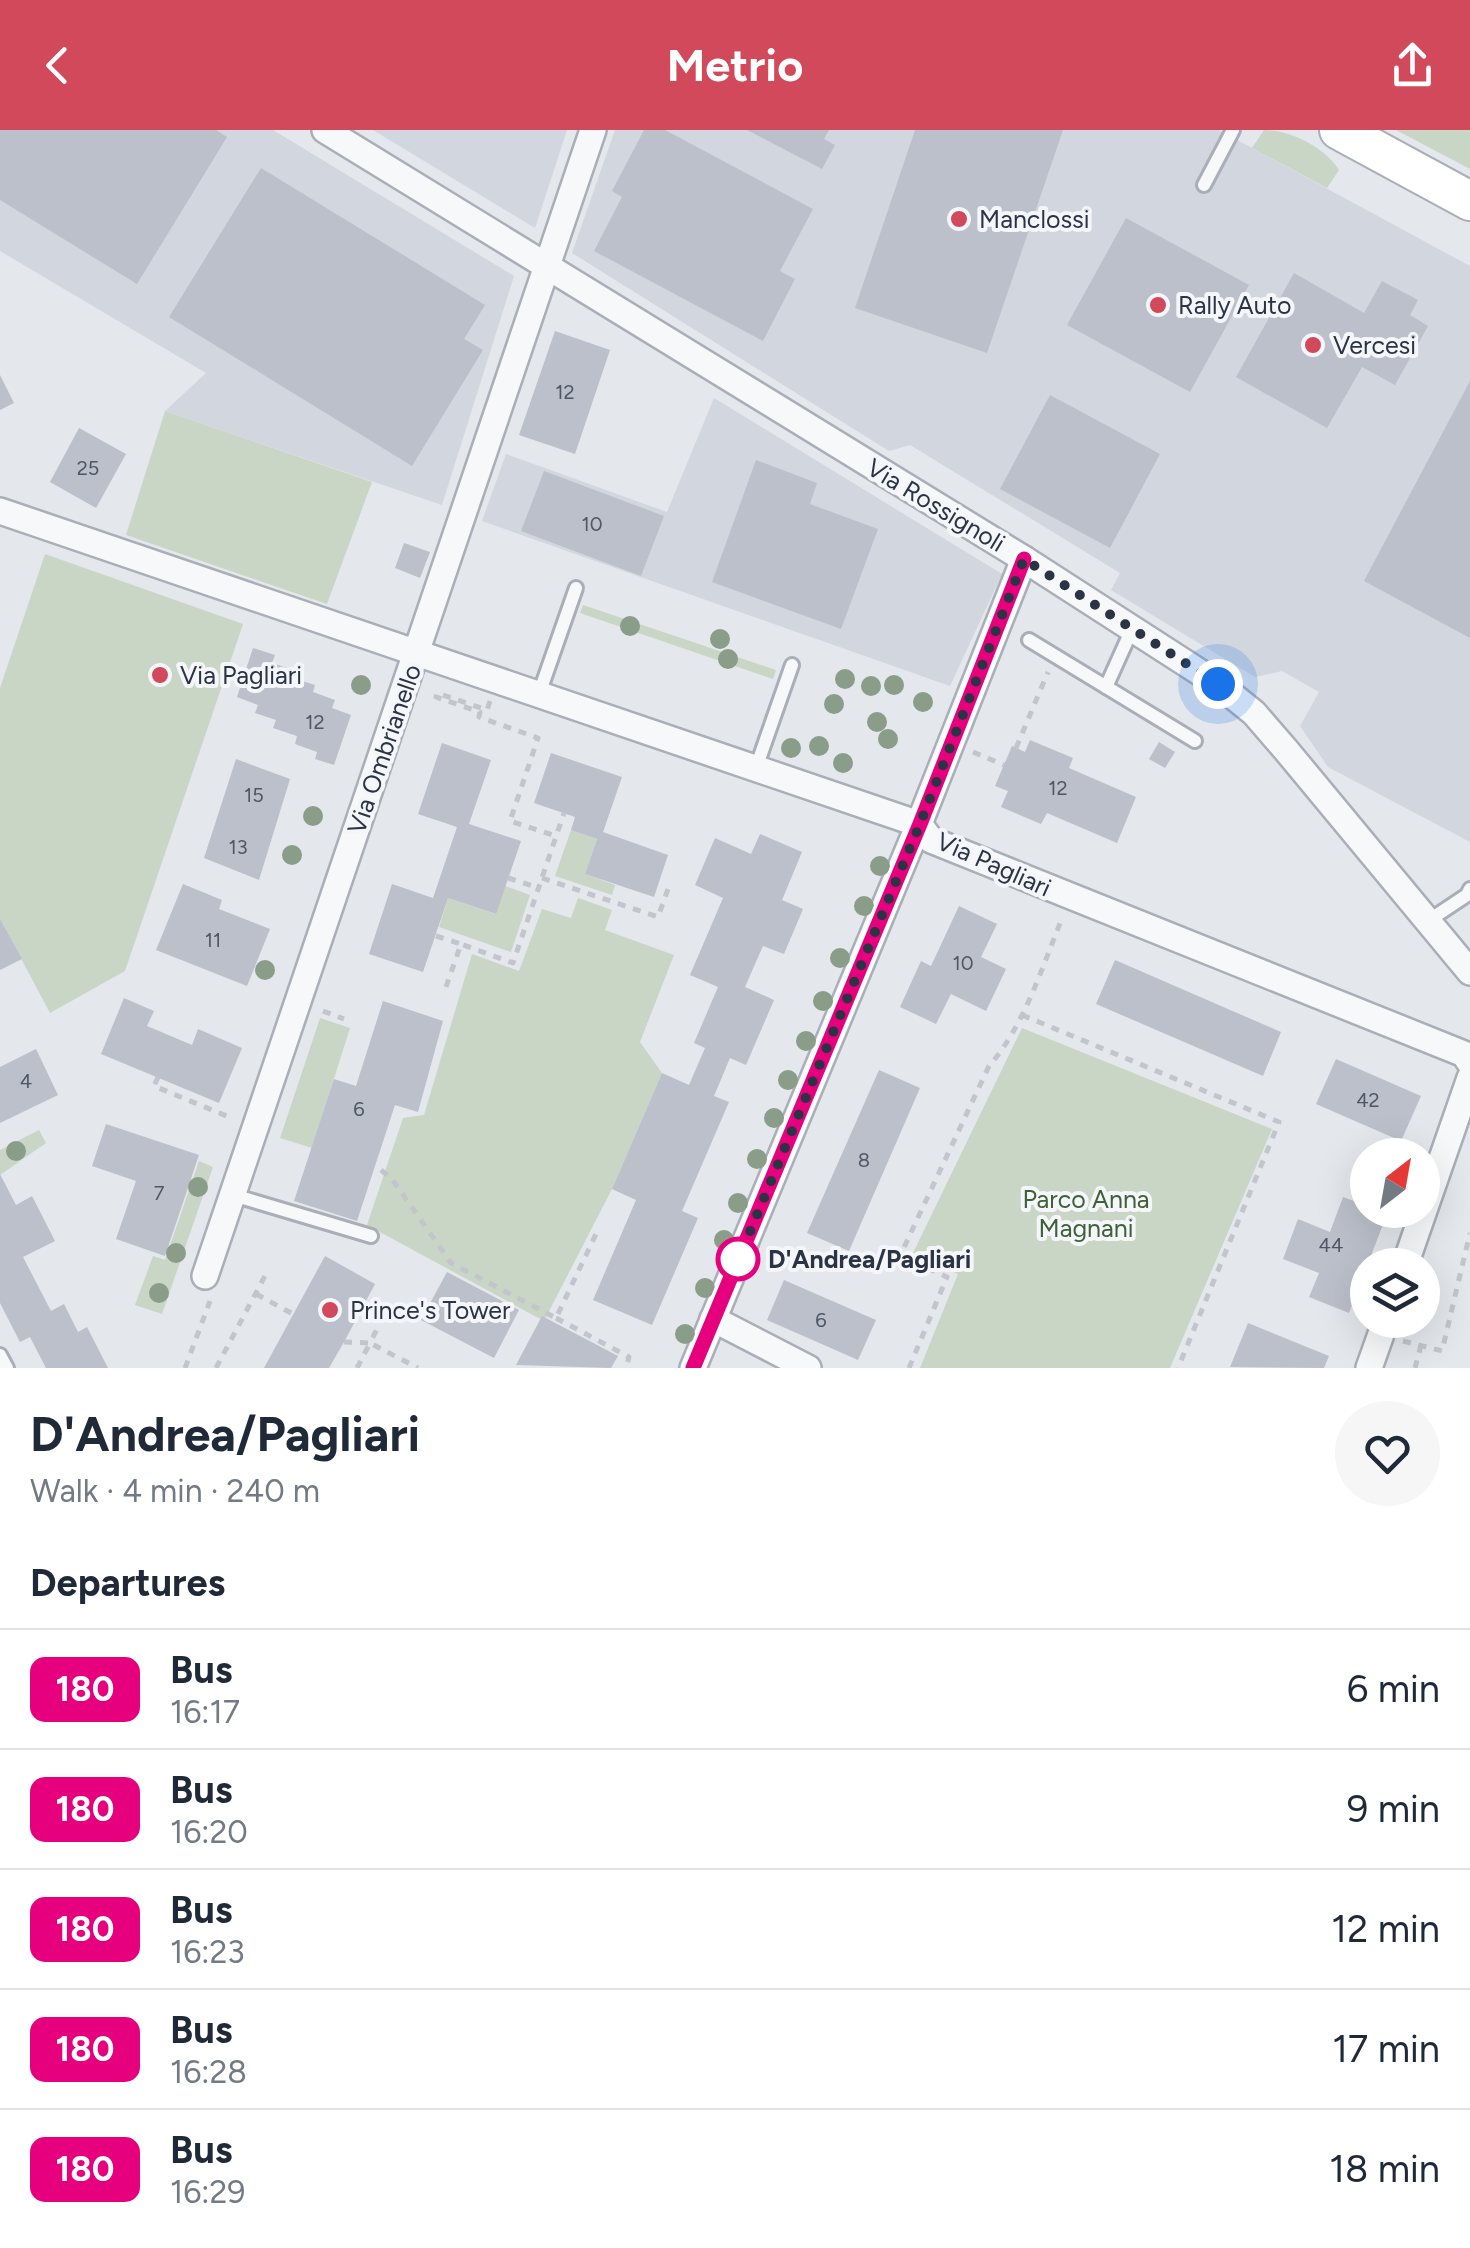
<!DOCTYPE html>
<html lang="en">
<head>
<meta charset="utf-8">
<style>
  :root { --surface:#fff; --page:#f6f6f7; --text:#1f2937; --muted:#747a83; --line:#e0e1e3; --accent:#d1495b }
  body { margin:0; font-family:Figtree,sans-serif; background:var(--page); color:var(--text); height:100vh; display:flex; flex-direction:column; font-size:38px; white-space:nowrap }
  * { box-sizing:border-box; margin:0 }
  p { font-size:32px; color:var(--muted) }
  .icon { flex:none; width:55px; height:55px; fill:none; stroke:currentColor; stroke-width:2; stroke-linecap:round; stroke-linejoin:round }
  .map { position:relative; height:1238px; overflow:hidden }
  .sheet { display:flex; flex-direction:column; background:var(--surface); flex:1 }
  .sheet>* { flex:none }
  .badge { padding:0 20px; border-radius:15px; font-size:35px; line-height:65px }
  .needle { width:65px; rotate:31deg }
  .buttons { position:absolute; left:1350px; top:1008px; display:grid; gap:20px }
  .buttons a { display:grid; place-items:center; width:90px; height:90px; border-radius:50%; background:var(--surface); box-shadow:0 10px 40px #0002; font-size:50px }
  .you { position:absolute; width:50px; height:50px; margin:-25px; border:8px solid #fff; border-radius:50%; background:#1a73e8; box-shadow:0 0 0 15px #1a73e833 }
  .map>.badge { position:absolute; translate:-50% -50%; box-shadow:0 0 0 5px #fff }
  h2 { padding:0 30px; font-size:38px; line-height:90px }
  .round { display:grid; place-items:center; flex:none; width:105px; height:105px; border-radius:52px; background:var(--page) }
  .summary { display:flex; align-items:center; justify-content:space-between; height:170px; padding:0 30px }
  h1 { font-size:48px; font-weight:700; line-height:75px }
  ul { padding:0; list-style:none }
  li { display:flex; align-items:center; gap:30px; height:120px; padding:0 30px; border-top:2px solid var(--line) }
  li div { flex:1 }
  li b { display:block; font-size:38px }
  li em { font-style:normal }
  li .badge { min-width:110px; font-weight:700; text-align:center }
  header { display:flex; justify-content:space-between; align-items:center; height:130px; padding:0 30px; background:var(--accent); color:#fff; font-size:45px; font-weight:700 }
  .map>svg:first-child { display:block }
  .built { fill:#d2d6de }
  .green { fill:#c9d6c5 }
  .building { fill:#bbc0ca }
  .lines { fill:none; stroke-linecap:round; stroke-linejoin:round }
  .lane-casing { stroke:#a9aeb7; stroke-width:18 }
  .street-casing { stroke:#a9aeb7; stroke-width:30 }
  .secondary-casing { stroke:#a9aeb7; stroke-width:42 }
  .path { stroke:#c2c5cb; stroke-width:5; stroke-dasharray:8 8; stroke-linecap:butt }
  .lane { stroke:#f7f8fa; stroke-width:12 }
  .street { stroke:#f7f8fa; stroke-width:25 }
  .secondary { stroke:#fff; stroke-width:38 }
  .tree { fill:#899d89 }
  .line-casing { stroke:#fff; stroke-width:22 }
  .line { stroke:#e6007e; stroke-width:15 }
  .walk { stroke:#2b3445; stroke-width:10; stroke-dasharray:0 18 }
  .poi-dot { fill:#d1495b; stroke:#f4f6f9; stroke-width:4 }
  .stop-dot { fill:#fff; stroke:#e6007e; stroke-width:5 }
  .labels { text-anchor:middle; stroke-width:8; stroke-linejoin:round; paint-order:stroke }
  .number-label { font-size:20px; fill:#4f5766 }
  .poi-label { font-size:25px; fill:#2b3445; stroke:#f4f6f9; text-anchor:start }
  .street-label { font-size:25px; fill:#2b3445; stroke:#f4f6f9 }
  .park-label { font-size:25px; fill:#3f6138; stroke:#f4f6f9 }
  .stop-label { font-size:25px; font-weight:bold; fill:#2b3445; stroke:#f4f6f9; text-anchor:start }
</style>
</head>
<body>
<header><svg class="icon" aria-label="back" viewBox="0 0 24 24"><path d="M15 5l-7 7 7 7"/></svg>Metrio<svg class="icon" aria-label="share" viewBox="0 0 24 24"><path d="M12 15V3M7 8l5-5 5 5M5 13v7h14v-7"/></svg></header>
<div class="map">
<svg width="1470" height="1238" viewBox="0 0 1470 1238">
  <rect width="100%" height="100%" fill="#e4e7ec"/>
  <g class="built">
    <path d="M0,0h273l241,146 -72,229 -277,-94 41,-38 -206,-122z"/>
    <path d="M373,0h194l-32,98z"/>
    <path d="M615,0h604l251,136v576l-142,-75 -28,-41 19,-34 -37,-21 -27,6 -144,-87 9,-17 -210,-128 -21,6 -317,-198z"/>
    <path d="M714,268l288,176 -52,112 -468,-165 24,-67 161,58z"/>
  </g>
  <g class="green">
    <path d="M1264,0c27,0 60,17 75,40l-12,18 -75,-40z"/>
    <path d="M1396,0h74v39z"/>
    <path d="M165,281l207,71 -45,122 -201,-69z"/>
    <path d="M45,424l198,70 -118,347 -75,42 -50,-94v-231z"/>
    <path d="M583,475l193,65 -3,9 -193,-66z"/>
    <path d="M571,700l26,9 -12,35 30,11 -3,10 -57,-19z"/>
    <path d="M505,756l25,9 -19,57 -72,-25 9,-29 47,16z"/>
    <path d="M578,768l34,12 -7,20 69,25 -34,87 22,31 -50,116 -68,132 -177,-96 36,-107 21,-3 48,-161 47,17 23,-62 29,9z"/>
    <path d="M320,888l30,10 -38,120 -32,-10z"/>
    <path d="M1022,898l250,101 -102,239h-250l38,-94 -45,-21z"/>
    <path d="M39,1000l7,13 -46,32v-25z"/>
    <path d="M199,1031l14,6 -51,147 -27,-9 18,-49 12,4z"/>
  </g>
  <g class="building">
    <path d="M0,0h216l11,7 -90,147 -137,-84z"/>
    <path d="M644,0h21l148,79 -33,62 15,8 -32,62 -169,-90 28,-54 -10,-6z"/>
    <path d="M747,0h82l-5,9 11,6 -13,24z"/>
    <path d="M915,0h148l-76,223 -132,-45z"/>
    <path d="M261,38l224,137 -21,34 19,11 -71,116 -243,-149z"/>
    <path d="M1126,88l123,67 -59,107 -123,-67z"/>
    <path d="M1294,143l70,40 18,-32 36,19 -8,15 18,11 -33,59 -33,-18 -35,61 -91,-51z"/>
    <path d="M555,201l55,19 -35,104 -56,-19z"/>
    <path d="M0,245l14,28 -14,7z"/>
    <path d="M1470,251v257l-106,-57z"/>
    <path d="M1050,265l110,59 -50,94 -110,-59z"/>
    <path d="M79,298l47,26 -30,54 -46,-26z"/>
    <path d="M756,330l61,23 -7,21 68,25 -37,100 -129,-47z"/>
    <path d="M544,341l120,45 -23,60 -120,-45z"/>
    <path d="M404,413l26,9 -10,26 -25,-10z"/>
    <path d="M253,518l22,7 -3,8 21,7 -3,7 25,8 -2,7 22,8 -3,8 19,7 -17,50 -19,-6 2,-7 -22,-8 2,-8 -24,-8 3,-8 -21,-7 3,-8 -21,-8z"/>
    <path d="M1030,610l43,18 -4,10 67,29 -19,46 -70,-30 -6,11 -40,-17 7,-16 -13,-5 17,-40 13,6z"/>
    <path d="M1159,612l16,10 -10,16 -16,-9z"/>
    <path d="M442,613l49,17 -22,64 52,17 -25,73 -48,-16 -25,74 -54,-18 23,-70 41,14 24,-71 -39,-13z"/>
    <path d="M551,623l71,24 -19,55 65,23 -14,42 -69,-23 12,-35 -26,-9 4,-13 -41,-14z"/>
    <path d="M236,629l54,20 -31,101 -55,-22z"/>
    <path d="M760,704l42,18 -20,48 21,9 -19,45 -21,-8 -18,41 29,13 -28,65 -16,-7 -16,38 15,6 -47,109 16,7 -46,107 -59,-25 43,-100 -24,-11 50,-116 27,12 16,-37 -11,-5 24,-56 -28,-12 33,-77 -28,-13 20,-47 36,16z"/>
    <path d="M183,754l39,16 -3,9 51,20 -23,57 -91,-36z"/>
    <path d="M959,776l38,18 -16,33 25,12 -20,42 -35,-17 -15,30 -36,-17 21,-46 10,5z"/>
    <path d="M0,789l22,40 -22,11z"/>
    <path d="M1115,830l166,72 -18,44 -167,-72z"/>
    <path d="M124,868l30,13 -7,15 45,19 6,-16 44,19 -23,55 -118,-49z"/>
    <path d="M383,871l60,20 -25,91 -23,-7 -38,116 -63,-20 40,-122 22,7z"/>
    <path d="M36,919l22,46 -58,28v-56z"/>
    <path d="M1336,929l85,37 -20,45 -85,-37z"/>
    <path d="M879,940l41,18 -71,163 -42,-18z"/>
    <path d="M106,994l93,31 -34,101 -49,-17 20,-58 -44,-15z"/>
    <path d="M0,1044l16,31 16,-9 23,45 -32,16 28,54 13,-7 14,28 9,-5 21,41h-62l-16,-31 -10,5 -20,-39z"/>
    <path d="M1343,1067l25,9v4l19,4 -38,99 -40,-16 10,-24 -36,-14 15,-40 32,13z"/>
    <path d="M325,1126l50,28 -31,58 -15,26h-65z"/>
    <path d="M447,1142l72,38 -25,48 -73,-38z"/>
    <path d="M784,1150l92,40 -18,40 -91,-40z"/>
    <path d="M542,1186l76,40 -7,12 -95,-3z"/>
    <path d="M1248,1193l81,33 -5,12 -94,-1z"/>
  </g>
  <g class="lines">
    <g class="lane-casing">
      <g id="lane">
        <path d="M1204,55l29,-55"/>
        <path d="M1029,510l166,101"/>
        <path d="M1106,557l27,-60"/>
        <path d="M539,564l37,-106"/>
        <path d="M756,638l36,-103"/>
        <path d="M1428,791l39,-26 3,-6"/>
        <path d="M233,1065l138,41"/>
        <path d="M0,1225l7,13"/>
      </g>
    </g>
    <g class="street-casing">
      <g id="street">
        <path d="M325,0l699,429 194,125 36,29 32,37 184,222"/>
        <path d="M0,381l919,313 12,16 533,214 6,9"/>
        <path d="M1405,1135l65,-187"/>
        <path d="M205,1146l388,-1146"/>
        <path d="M713,1189l95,49"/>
        <path d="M693,1238l226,-544 105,-265"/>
        <path d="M1369,1238l17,-48"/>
      </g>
    </g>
    <g class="secondary-casing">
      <path id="secondary" d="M1339,0l131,71"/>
    </g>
    <g class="path">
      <path d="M490,571l-3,9 -50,-17 -1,4 44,15 -1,5 59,21 -28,83 46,15"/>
      <path d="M1016,618l32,-76"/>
      <path d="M973,622l31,13"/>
      <path d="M508,748l31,10"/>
      <path d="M542,748l116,39 10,-28"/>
      <path d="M436,806l25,8"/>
      <path d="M446,857l15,-43 52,19 51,-150"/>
      <path d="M323,881l21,8"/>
      <path d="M1022,885l257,107 -101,246"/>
      <path d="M158,947l-4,9 75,31"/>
      <path d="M381,1040l11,9 59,84 105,55 41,-86"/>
      <path d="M256,1164l37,20"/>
      <path d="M556,1188l73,39 -3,11"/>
      <path d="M1403,1211l39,10 28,-118"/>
      <path d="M344,1212l26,1 9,-18"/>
      <path d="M185,1238l25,-67"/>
      <path d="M216,1238l50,-94"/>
      <path d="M357,1238l13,-25 48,25"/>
      <path d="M909,1238l38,-91 -47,-21 89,-190c35,-40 52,-96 72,-145"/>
      <path d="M1415,1238l6,-23"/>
    </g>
    <use href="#lane" class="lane"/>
    <use href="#street" class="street"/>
    <use href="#secondary" class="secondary"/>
  </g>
  <g class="tree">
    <circle cx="630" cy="496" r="10"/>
    <circle cx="720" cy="509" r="10"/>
    <circle cx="728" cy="529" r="10"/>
    <circle cx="845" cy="549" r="10"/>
    <circle cx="361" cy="555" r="10"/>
    <circle cx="894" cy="555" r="10"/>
    <circle cx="871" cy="556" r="10"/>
    <circle cx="923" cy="572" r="10"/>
    <circle cx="834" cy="574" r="10"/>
    <circle cx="877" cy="592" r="10"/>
    <circle cx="888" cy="609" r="10"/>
    <circle cx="819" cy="616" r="10"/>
    <circle cx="791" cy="618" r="10"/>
    <circle cx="843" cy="633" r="10"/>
    <circle cx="313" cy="686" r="10"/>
    <circle cx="292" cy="725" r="10"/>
    <circle cx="880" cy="736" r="10"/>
    <circle cx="864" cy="776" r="10"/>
    <circle cx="840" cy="828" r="10"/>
    <circle cx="265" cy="840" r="10"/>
    <circle cx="823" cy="871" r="10"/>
    <circle cx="806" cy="911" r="10"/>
    <circle cx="788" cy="950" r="10"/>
    <circle cx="774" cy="988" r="10"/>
    <circle cx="16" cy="1021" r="10"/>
    <circle cx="757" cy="1029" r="10"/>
    <circle cx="198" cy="1057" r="10"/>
    <circle cx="738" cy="1073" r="10"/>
    <circle cx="724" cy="1110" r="10"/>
    <circle cx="176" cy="1123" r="10"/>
    <circle cx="705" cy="1158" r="10"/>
    <circle cx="159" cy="1163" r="10"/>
    <circle cx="685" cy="1204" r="10"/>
  </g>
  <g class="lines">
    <g class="line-casing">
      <path id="line" d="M693,1238l227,-544 104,-265"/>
    </g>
    <use href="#line" class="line"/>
    <path class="walk" d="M738,1129l-4,11 186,-446 104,-265 194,125"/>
  </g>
  <g class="poi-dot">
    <circle cx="959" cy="89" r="10"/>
    <circle cx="1158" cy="175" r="10"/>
    <circle cx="1313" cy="215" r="10"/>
    <circle cx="160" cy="545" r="10"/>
    <circle cx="330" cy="1180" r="10"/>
  </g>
  <circle class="stop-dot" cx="738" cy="1129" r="20"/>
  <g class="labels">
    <g class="number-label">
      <text x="565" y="269">12</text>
      <text x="88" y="345">25</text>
      <text x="592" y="401">10</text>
      <text x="315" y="599">12</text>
      <text x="1058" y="665">12</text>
      <text x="254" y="672">15</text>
      <text x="238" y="724">13</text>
      <text x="213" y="817">11</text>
      <text x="963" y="840">10</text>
      <text x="26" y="958">4</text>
      <text x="1368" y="977">42</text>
      <text x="359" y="986">6</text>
      <text x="864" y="1037">8</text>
      <text x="159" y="1070">7</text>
      <text x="1331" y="1122">44</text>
      <text x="821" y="1197">6</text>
    </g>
    <g class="poi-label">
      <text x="979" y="98">Manclossi</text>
      <text x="1178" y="184">Rally Auto</text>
      <text x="1333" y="224">Vercesi</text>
      <text x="180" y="554">Via Pagliari</text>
      <text x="350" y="1189">Prince's Tower</text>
    </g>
    <g class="street-label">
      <text transform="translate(936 375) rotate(31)" y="9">Via Rossignoli</text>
      <text transform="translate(384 619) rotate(-71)" y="9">Via Ombrianello</text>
      <text transform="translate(994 734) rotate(24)" y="9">Via Pagliari</text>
    </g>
    <g class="park-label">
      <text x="1086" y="1078">Parco Anna<tspan x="1086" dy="29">Magnani</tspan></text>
    </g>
    <g class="stop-label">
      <text x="768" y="1138">D'Andrea/Pagliari</text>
    </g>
  </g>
</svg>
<div class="buttons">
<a><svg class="needle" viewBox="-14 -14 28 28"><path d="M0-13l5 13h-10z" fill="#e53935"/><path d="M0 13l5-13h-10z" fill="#747a83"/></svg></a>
<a><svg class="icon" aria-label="layers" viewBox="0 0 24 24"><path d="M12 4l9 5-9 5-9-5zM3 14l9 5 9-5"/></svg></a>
</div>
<div class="you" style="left:1218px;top:554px"></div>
</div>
<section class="sheet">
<div class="summary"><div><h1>D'Andrea/Pagliari</h1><p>Walk · 4 min · 240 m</p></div><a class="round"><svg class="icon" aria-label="heart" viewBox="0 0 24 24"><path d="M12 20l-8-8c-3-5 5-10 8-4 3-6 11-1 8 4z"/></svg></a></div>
<h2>Departures</h2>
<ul>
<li><span class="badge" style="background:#e6007e;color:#fff">180</span><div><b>Bus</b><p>16:17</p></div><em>6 min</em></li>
<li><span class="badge" style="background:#e6007e;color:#fff">180</span><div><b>Bus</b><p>16:20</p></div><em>9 min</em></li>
<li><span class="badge" style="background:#e6007e;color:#fff">180</span><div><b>Bus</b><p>16:23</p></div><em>12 min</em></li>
<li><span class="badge" style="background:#e6007e;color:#fff">180</span><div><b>Bus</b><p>16:28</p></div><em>17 min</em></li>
<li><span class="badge" style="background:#e6007e;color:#fff">180</span><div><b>Bus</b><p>16:29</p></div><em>18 min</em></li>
</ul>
</section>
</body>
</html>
